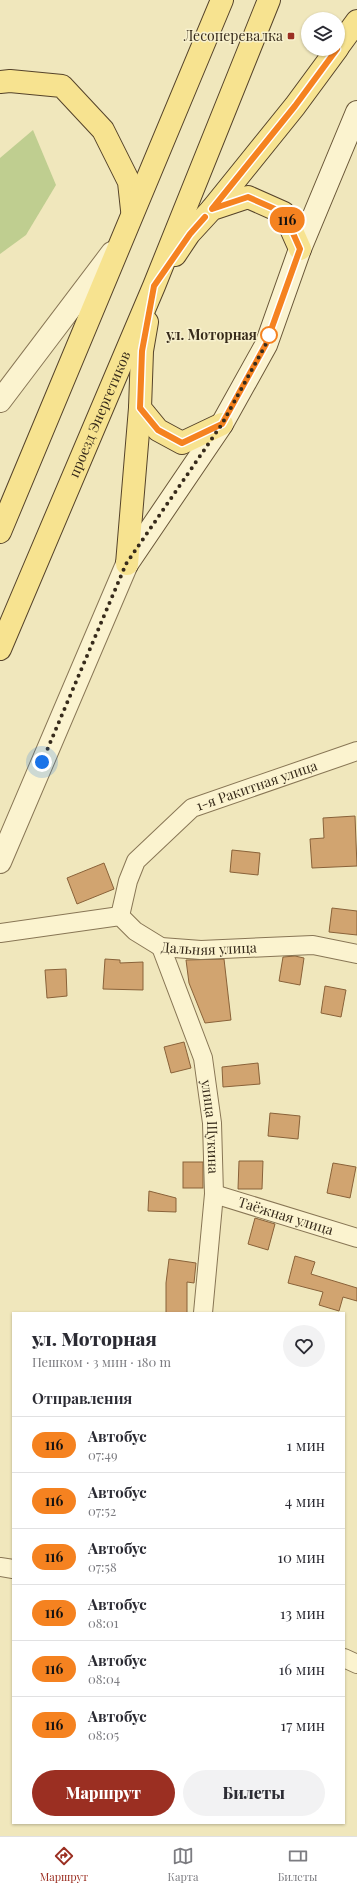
<!DOCTYPE html>
<html lang="ru">
<head>
<meta charset="utf-8">
<style>
  :root { --surface:#fff; --page:#f2f2f3; --text:#2b2b33; --muted:#7c7c81; --line:#e1e1e2; --accent:#9b2f22 }
  body { margin:0; font-family:"Playfair Display",serif; background:var(--page); color:var(--text); height:100vh; display:flex; flex-direction:column; font-size:15px; white-space:nowrap }
  * { box-sizing:border-box; margin:0 }
  p { font-size:13px; color:var(--muted) }
  .icon { flex:none; width:22px; height:22px; fill:none; stroke:currentColor; stroke-width:2; stroke-linecap:round; stroke-linejoin:round }
  .map { position:relative; flex:1; overflow:hidden }
  .sheet { position:absolute; left:12px; top:1312px; width:333px; height:512px; display:flex; flex-direction:column; background:var(--surface); border-radius:0px; box-shadow:0 1px 3px #0004 }
  .sheet>* { flex:none }
  .badge { padding:0 8px; border-radius:13px; font-size:14px; line-height:26px }
  .fabs { position:absolute; left:301px; top:12px; display:grid; gap:8px }
  .fabs a { display:grid; place-items:center; width:44px; height:44px; border-radius:50%; background:var(--surface); box-shadow:0 1px 3px #0004; font-size:20px }
  .you { position:absolute; width:20px; height:20px; margin:-10px; border:3px solid #fff; border-radius:50%; background:#1a73e8; box-shadow:0 0 0 6px #1a73e833 }
  .map>.badge { position:absolute; translate:-50% -50%; box-shadow:0 0 0 2px #fff }
  h2 { padding:0 20px; font-size:15px; line-height:36px }
  .round { display:grid; place-items:center; flex:none; width:42px; height:42px; border-radius:21px; background:var(--page) }
  .summary { display:flex; align-items:center; justify-content:space-between; height:68px; padding:0 20px }
  h1 { font-size:19px; font-weight:800; line-height:30px }
  .button { display:flex; gap:8px; margin-top:auto; padding:8px 20px }
  .button a { flex:1; height:46px; border-radius:24px; background:var(--accent); color:#fff; font-size:16px; font-weight:800; line-height:46px; text-align:center }
  .button a+a { background:var(--page); color:var(--text) }
  ul { padding:0; list-style:none }
  li { display:flex; align-items:center; gap:12px; height:56px; padding:0 20px; border-top:1px solid var(--line) }
  li div { flex:1 }
  li b { display:block; font-size:15px }
  li em { font-style:normal }
  li .badge { min-width:44px; font-weight:700; text-align:center }
  .tabs { display:flex; justify-content:space-around; align-items:center; height:56px; border-top:1px solid var(--line); background:var(--surface); font-size:11px; color:var(--muted) }
  .tabs a { display:grid; justify-items:center; gap:2px }
  .tabs .current { color:var(--accent) }
  .map>svg:first-child { display:block }
  .green { fill:#bfce90 }
  .building { fill:#d1a470; stroke:#896239 }
  .lines { fill:none; stroke-linecap:round; stroke-linejoin:round }
  .minor-casing { stroke:#887655; stroke-width:20 }
  .tertiary-casing { stroke:#887655; stroke-width:24 }
  .secondary-casing { stroke:#6a5738; stroke-width:24 }
  .primary-casing { stroke:#55432a; stroke-width:24 }
  .minor { stroke:#fbf3cf; stroke-width:18 }
  .tertiary { stroke:#fbf3cf; stroke-width:22 }
  .secondary { stroke:#fbf3cf; stroke-width:22 }
  .primary { stroke:#f7e390; stroke-width:22 }
  .line-casing { stroke:#fff; stroke-width:9 }
  .line { stroke:#f58220; stroke-width:6 }
  .walk { stroke:#372b1b; stroke-width:4; stroke-dasharray:0 7.2 }
  .poi-dot { fill:#9b2f22; stroke:#f7f0cc; stroke-width:1.5 }
  .stop-dot { fill:#fff; stroke:#f58220; stroke-width:2 }
  .labels { text-anchor:middle; stroke-width:3; stroke-linejoin:round; paint-order:stroke }
  .poi-label { font-size:14px; fill:#372b1b; stroke:#f7f0cc; text-anchor:end }
  .stop-label { font-size:14px; font-weight:bold; fill:#372b1b; stroke:#f7f0cc; text-anchor:end }
  .street-label { font-size:14px; fill:#372b1b; stroke:#f7f0cc }
</style>
</head>
<body>
<div class="map">
<svg width="357" height="1836" viewBox="0 0 357 1836">
  <rect width="100%" height="100%" fill="#f0e7bc"/>
  <path class="green" d="M33,130l23,55 -30,50 -26,19v-96z"/>
  <g class="building">
    <path d="M355,816l2,50 -45,2 -2,-29 14,-1 -1,-20z"/>
    <path d="M232,850l28,3 -2,22 -28,-3z"/>
    <path d="M104,863l10,26 -37,15 -10,-26z"/>
    <path d="M332,908l25,3v24l-28,-3z"/>
    <path d="M295,956l9,2 -4,27 -21,-4 4,-24z"/>
    <path d="M105,959l15,1v3l23,-1v28l-40,-1z"/>
    <path d="M224,959l7,61 -26,3 -16,-40 -3,-23z"/>
    <path d="M66,969l1,27 -20,2 -2,-28z"/>
    <path d="M325,986l21,4 -5,27 -20,-4z"/>
    <path d="M184,1042l7,26 -20,5 -7,-26z"/>
    <path d="M258,1063l2,21 -37,3 -1,-20z"/>
    <path d="M270,1113l30,3 -2,23 -30,-3z"/>
    <path d="M239,1161h24l-1,28h-24z"/>
    <rect x="183" y="1162" width="20" height="26"/>
    <path d="M333,1163l23,4 -6,31 -23,-5z"/>
    <path d="M149,1191l27,7v14l-28,-1z"/>
    <path d="M255,1218l20,6 -7,26 -20,-6z"/>
    <path d="M295,1256l20,6 -4,12 46,14v13l-14,-4 -4,14 -20,-6 4,-13 -35,-9z"/>
    <path d="M169,1259l27,4 -2,20 -7,-1v31h-21v-30z"/>
  </g>
  <g class="lines">
    <g class="minor-casing">
      <g id="minor">
        <path id="s1" d="M120,916l8,-35 8,-20 56,-53 165,-57"/>
        <path id="s2" d="M0,933l120,-17 15,15 26,16 40,3 112,-5 44,9"/>
        <path id="s3" d="M161,947l42,111 9,65 2,71 -11,119"/>
        <path id="s4" d="M214,1194l143,44"/>
        <path d="M0,1567l13,2"/>
        <path d="M344,1658l13,6"/>
      </g>
    </g>
    <g class="tertiary-casing">
      <g id="tertiary">
        <path d="M0,401l112,-148"/>
        <path d="M0,862l127,-298"/>
      </g>
    </g>
    <g class="secondary-casing">
      <path id="secondary" d="M127,564l95,-140 44,-79 34,-96 57,-137"/>
    </g>
    <g class="primary-casing">
      <g id="primary">
        <path d="M338,47l19,-26"/>
        <path d="M0,82l10,-1 52,5 41,44 26,52 3,28"/>
        <path d="M212,209l83,-103 42,-57"/>
        <path d="M175,255l14,-21 23,-25 36,-12 36,16 16,36"/>
        <path d="M147,322l-5,29 -2,57 18,22 24,13 40,-19"/>
        <path d="M0,532l222,-532"/>
        <path d="M127,564l13,-156"/>
        <path id="s5" d="M0,649l154,-363 115,-286"/>
      </g>
    </g>
    <use href="#minor" class="minor"/>
    <use href="#tertiary" class="tertiary"/>
    <use href="#secondary" class="secondary"/>
    <use href="#primary" class="primary"/>
  </g>
  <g class="lines">
    <g class="line-casing">
      <path id="line" d="M205,217l-15,17 -36,52 -12,65 -2,57 18,22 24,13 40,-19 44,-80 34,-95 -16,-36 -36,-16 -36,12 83,-103 42,-57"/>
    </g>
    <use href="#line" class="line"/>
    <path class="walk" d="M42,762l84,-198 96,-140 44,-80 5,-13 -2,4"/>
  </g>
  <rect class="poi-dot" x="287" y="32" width="8" height="8" rx="2"/>
  <circle class="stop-dot" cx="269" cy="335" r="8"/>
  <g class="labels">
    <g class="poi-label">
      <text x="283" y="41">Лесоперевалка</text>
    </g>
    <g class="stop-label">
      <text x="257" y="340">ул. Моторная</text>
    </g>
    <g class="street-label">
      <text dy="5" stroke="none"><textPath href="#s5" startOffset="255">проезд Энергетиков</textPath></text>
      <text dy="5" stroke="none"><textPath href="#s1" startOffset="203">1-я Ракитная улица</textPath></text>
      <text dy="5" stroke="none"><textPath href="#s2" startOffset="221">Дальняя улица</textPath></text>
      <text dy="5" stroke="none"><textPath href="#s3" startOffset="188">улица Щукина</textPath></text>
      <text dy="5" stroke="none"><textPath href="#s4" startOffset="75">Таёжная улица</textPath></text>
    </g>
  </g>
</svg>
<div class="fabs">
<a><svg class="icon" aria-label="layers" viewBox="0 0 24 24"><path d="M12 4l9 5-9 5-9-5zM3 14l9 5 9-5"/></svg></a>
</div>
<div class="you" style="left:42px;top:762px"></div>
<b class="badge" style="left:287px;top:220px;background:#f58220;color:#111">116</b>
<section class="sheet">
<div class="summary"><div><h1>ул. Моторная</h1><p>Пешком · 3 мин · 180 m</p></div><a class="round"><svg class="icon" aria-label="heart" viewBox="0 0 24 24"><path d="M12 20l-8-8c-3-5 5-10 8-4 3-6 11-1 8 4z"/></svg></a></div>
<h2>Отправления</h2>
<ul>
<li><span class="badge" style="background:#f58220;color:#111">116</span><div><b>Автобус</b><p>07:49</p></div><em>1 мин</em></li>
<li><span class="badge" style="background:#f58220;color:#111">116</span><div><b>Автобус</b><p>07:52</p></div><em>4 мин</em></li>
<li><span class="badge" style="background:#f58220;color:#111">116</span><div><b>Автобус</b><p>07:58</p></div><em>10 мин</em></li>
<li><span class="badge" style="background:#f58220;color:#111">116</span><div><b>Автобус</b><p>08:01</p></div><em>13 мин</em></li>
<li><span class="badge" style="background:#f58220;color:#111">116</span><div><b>Автобус</b><p>08:04</p></div><em>16 мин</em></li>
<li><span class="badge" style="background:#f58220;color:#111">116</span><div><b>Автобус</b><p>08:05</p></div><em>17 мин</em></li>
</ul>
<div class="button"><a>Маршрут</a><a>Билеты</a></div>
</section>
</div>
<nav class="tabs">
<a class="current"><svg class="icon" aria-label="directions" viewBox="0 0 24 24"><path d="M12 3l9 9-9 9-9-9zM9 14v-3h6M13 9l2 2-2 2"/></svg>Маршрут</a>
<a><svg class="icon" aria-label="map" viewBox="0 0 24 24"><path d="M3 6l6-2 6 2 6-2v14l-6 2-6-2-6 2zM9 4v14M15 6v14"/></svg>Карта</a>
<a><svg class="icon" aria-label="tickets" viewBox="0 0 24 24"><path d="M3 7h18v10H3zM15 7v10"/></svg>Билеты</a>
</nav>
</body>
</html>
